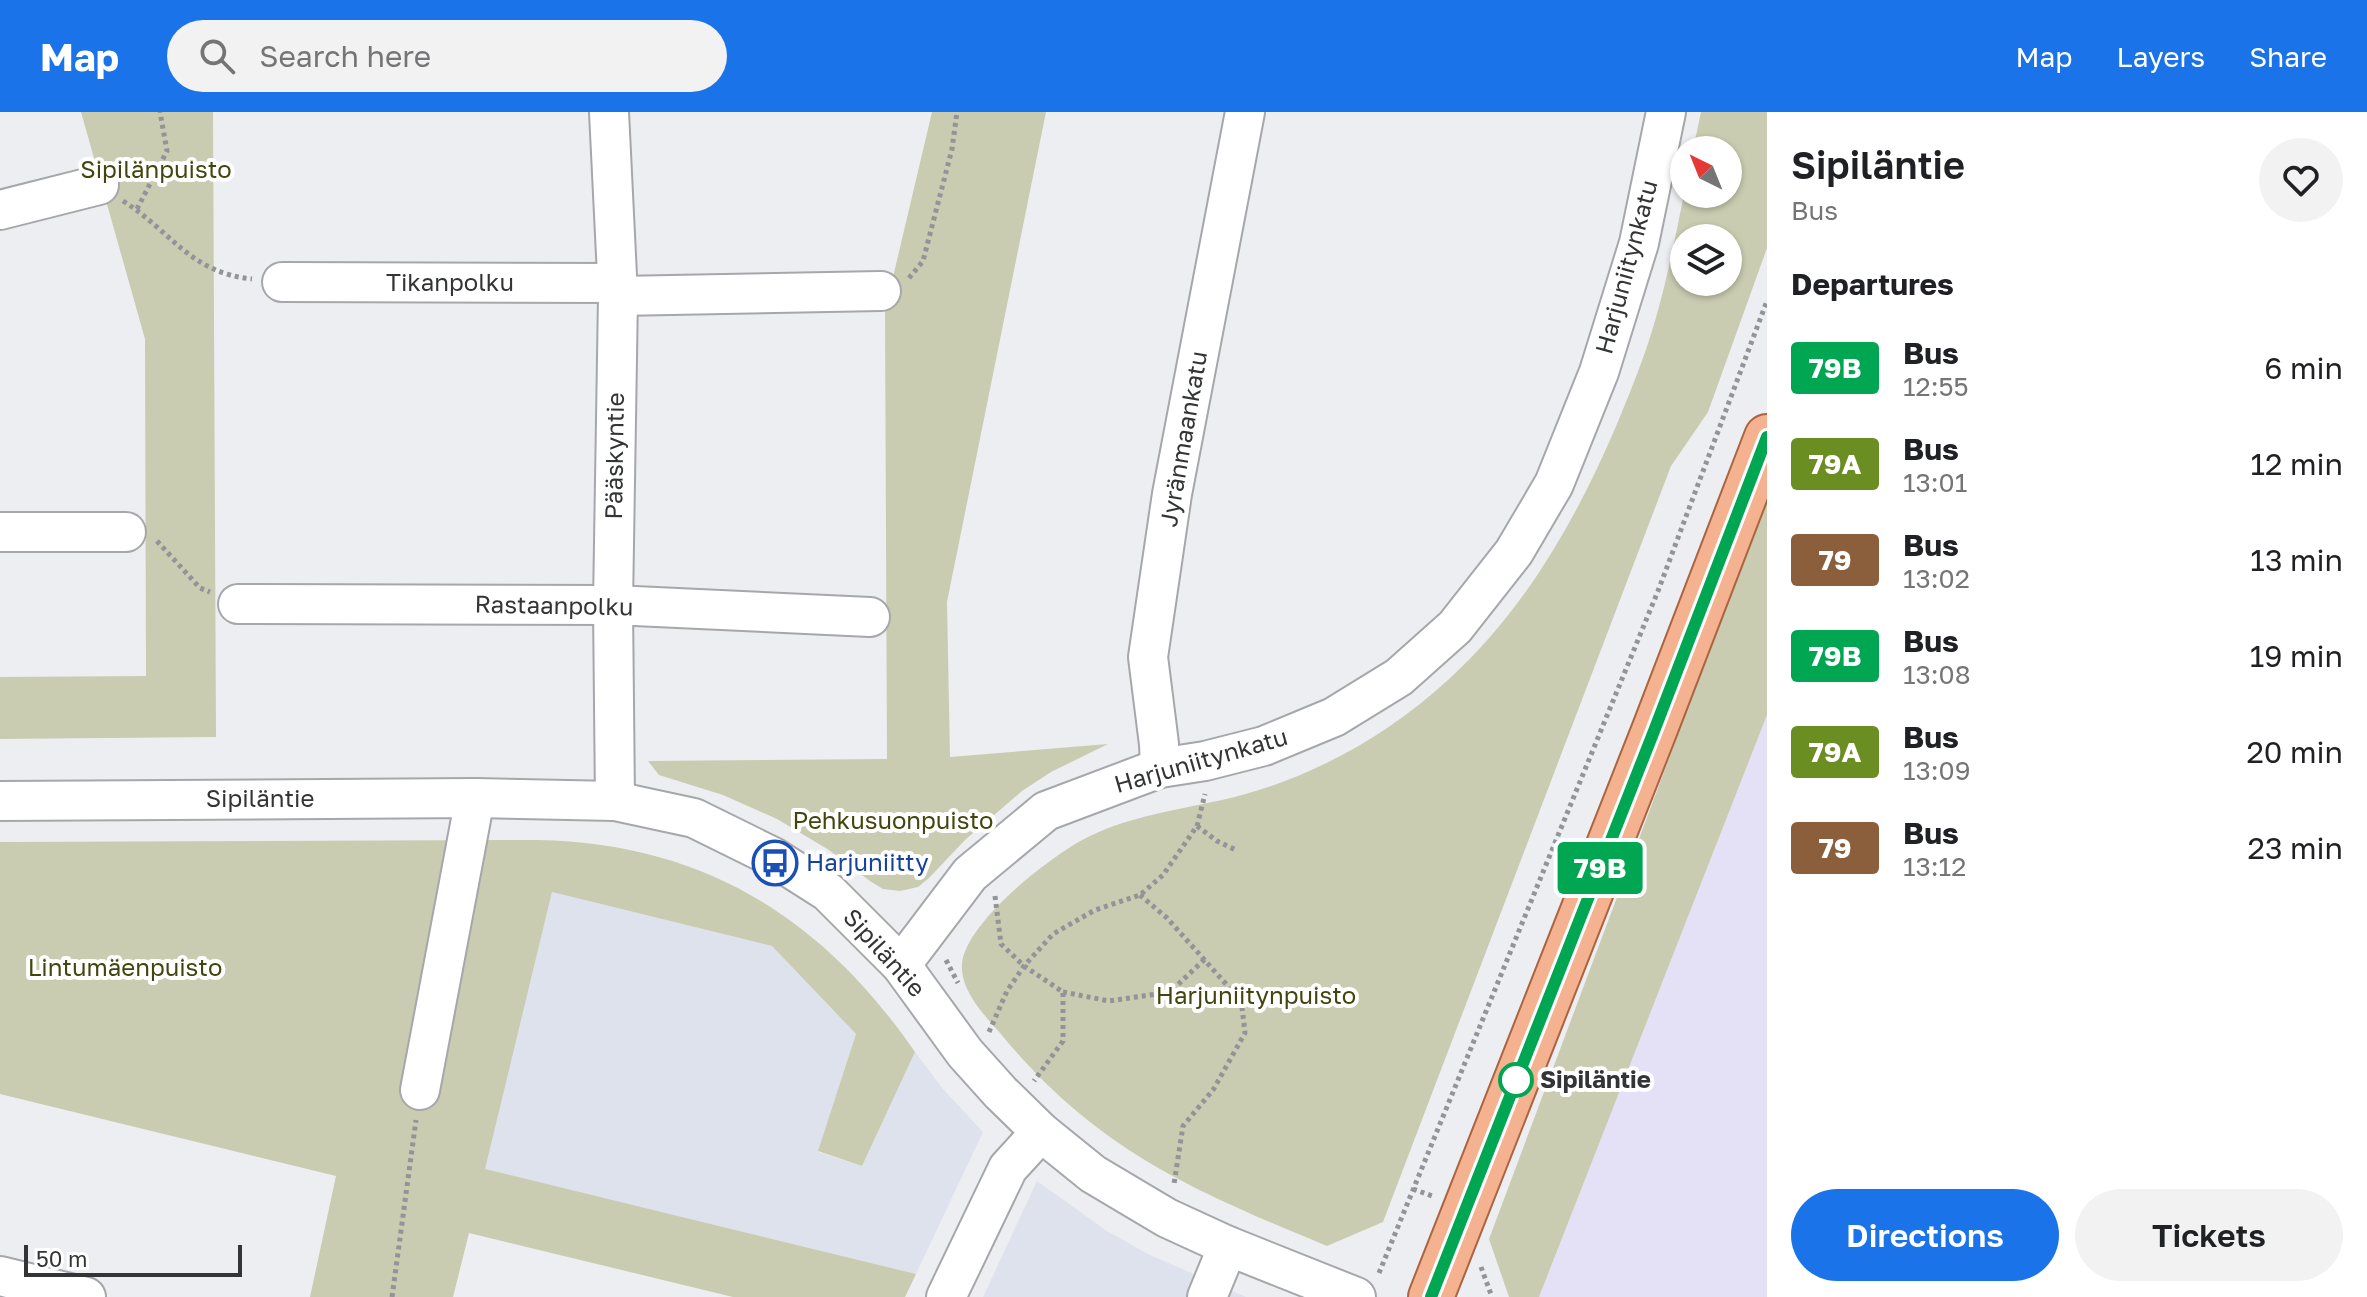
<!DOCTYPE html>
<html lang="en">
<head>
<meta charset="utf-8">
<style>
  :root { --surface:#fff; --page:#f2f2f2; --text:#202124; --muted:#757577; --accent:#1a73e8 }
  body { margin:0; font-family:"Golos Text",sans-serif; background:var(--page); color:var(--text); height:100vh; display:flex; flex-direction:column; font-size:30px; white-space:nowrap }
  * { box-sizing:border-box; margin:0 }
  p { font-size:26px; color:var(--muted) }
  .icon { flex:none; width:44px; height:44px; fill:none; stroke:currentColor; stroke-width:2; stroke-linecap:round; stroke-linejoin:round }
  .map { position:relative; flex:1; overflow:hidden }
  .details { display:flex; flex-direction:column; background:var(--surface); width:600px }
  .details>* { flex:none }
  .badge { padding:0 16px; border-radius:6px; font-size:28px; line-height:52px }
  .needle { width:52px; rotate:317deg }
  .controls { position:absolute; left:1670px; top:24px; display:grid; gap:16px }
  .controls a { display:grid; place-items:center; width:72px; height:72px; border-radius:50%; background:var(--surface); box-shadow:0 2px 6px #0004; font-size:40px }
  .scale { position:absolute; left:24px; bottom:20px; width:218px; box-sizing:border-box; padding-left:8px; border:4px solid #333435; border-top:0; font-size:22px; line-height:28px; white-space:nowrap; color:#333435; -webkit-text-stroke:6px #fff; paint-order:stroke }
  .map>.badge { position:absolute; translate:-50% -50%; box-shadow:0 0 0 4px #fff }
  h2 { padding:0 24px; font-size:30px; line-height:72px }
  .round { display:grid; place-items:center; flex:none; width:84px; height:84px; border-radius:42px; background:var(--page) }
  .head { display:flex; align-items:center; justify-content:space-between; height:136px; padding:0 24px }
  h1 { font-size:38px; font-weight:600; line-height:60px }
  .button { display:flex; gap:16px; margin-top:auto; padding:16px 24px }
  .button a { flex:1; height:92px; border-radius:48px; background:var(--accent); color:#fff; font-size:32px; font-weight:600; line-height:92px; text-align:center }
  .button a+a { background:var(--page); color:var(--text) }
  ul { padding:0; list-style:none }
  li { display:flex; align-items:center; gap:24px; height:96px; padding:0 24px }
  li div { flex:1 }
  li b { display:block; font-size:30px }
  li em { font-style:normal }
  li .badge { min-width:88px; font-weight:700; text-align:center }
  header { display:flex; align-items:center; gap:48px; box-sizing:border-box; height:112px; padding:0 40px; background:var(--accent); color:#fff }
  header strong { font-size:38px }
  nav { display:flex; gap:44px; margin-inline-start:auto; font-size:28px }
  .search { width:560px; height:72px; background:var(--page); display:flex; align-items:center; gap:20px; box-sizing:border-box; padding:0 28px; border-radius:44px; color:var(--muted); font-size:30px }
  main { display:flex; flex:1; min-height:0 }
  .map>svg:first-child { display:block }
  .built { fill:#dee2ed }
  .industrial { fill:#e4e1f7 }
  .green { fill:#c9ccb0; fill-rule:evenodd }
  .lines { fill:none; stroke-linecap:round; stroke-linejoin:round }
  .minor-casing { stroke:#a6a7ab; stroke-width:42 }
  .major-casing { stroke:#ab6440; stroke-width:48 }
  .path { stroke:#939497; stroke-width:5; stroke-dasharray:4 4; stroke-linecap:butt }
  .minor { stroke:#fff; stroke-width:38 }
  .major { stroke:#f4b290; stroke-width:44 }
  .line-casing { stroke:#fff; stroke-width:18 }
  .line { stroke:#00a651; stroke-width:12 }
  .stop-dot { fill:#fff; stroke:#00a651; stroke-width:4 }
  .labels { text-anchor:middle; stroke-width:8; stroke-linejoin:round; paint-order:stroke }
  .park-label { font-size:24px; fill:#44450e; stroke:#fff }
  .street-label { font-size:24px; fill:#333435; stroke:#fff }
  .transit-label { font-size:24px; fill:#164399; stroke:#fff; text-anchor:start }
  .stop-label { font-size:24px; font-weight:bold; fill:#333435; stroke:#fff; text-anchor:start }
</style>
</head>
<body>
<header>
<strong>Map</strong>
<div class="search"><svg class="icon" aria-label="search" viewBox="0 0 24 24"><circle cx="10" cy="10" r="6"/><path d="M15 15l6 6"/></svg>Search here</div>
<nav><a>Map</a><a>Layers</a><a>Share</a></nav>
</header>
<main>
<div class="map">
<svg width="1767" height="1185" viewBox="0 0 1767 1185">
  <rect width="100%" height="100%" fill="#edeef2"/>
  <g class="built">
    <path d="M552,780l220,54 84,88 -38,118 44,14 53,-114 28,37 40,43 -67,142 -432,-105z"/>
    <path d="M1037,1069l70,50 41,23 98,43h-263z"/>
  </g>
  <path class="industrial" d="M1767,603v582h-228l226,-577z"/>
  <g class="green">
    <path d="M81,0h132l3,625 -216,2v-62l146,-1 -1,-337z"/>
    <path d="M932,0h114l-99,490 3,155 158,-13 -57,28 -29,19 -57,49 -36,38 -11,9 -18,4 -17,-2 -13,-8 -41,-31 -52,-31 -54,-24 -64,-20 -11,-14 239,-2 -2,-448z"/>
    <path d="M1701,0h66v136l-59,164 -37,54 -288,756 -56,24c-135,-56 -231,-96 -327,-213 -16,-18 -40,-43 -38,-69 3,-42 92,-111 128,-128 42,-20 87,-26 132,-36 84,-19 163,-62 226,-120 93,-84 152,-205 195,-322 19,-52 30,-109 41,-164h44v-44h-35zM1684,126h44v44h-44z"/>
    <path d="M1767,385v218l-228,582h-30l-20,-58z"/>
    <path d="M538,728c165,3 285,78 377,212l-53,114 -44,-15 38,-117 -84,-88 -220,-54 -67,277 431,105 -11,23h-172l-264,-64 -16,64h-143l26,-121 -336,-82v-252z"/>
  </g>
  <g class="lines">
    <g class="minor-casing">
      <g id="minor">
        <path d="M609,0l9,184 -5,309 2,196"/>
        <path d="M0,98l99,-25"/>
        <path d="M282,170l335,1"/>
        <path d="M618,184l263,-5"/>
        <path d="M0,420h126"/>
        <path d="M238,492l375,1 257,12"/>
        <path d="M1160,656l-1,-24 -11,-87 24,-163 73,-382"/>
        <path d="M0,689l475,-3 140,3 79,17 79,39 55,35 73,73 64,88 36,40 40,39 52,42 74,44 61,28 128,51"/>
        <path d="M901,853l69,-91 76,-63 114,-43 45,-7 59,-15 70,-29 65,-40 56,-50 59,-75 40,-68 45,-112 40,-129 27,-131"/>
        <path d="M420,978l55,-292"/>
        <path d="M0,1164l86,21"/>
        <path d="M946,1185l62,-129 33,-36"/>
        <path d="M1207,1185l21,-51"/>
      </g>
    </g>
    <g class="major-casing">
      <path id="major" d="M1431,1185l223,-566 113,-294"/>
    </g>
    <g class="path">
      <path d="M123,89c48,30 67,72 129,78"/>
      <path d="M137,97l30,-58 -7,-39"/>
      <path d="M909,166l14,-17 29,-112 5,-37"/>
      <path d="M157,429l43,47 10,4"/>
      <path d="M1197,714l20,15 19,9"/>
      <path d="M1140,783l27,23 59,66 16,23 3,26 -32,57 -30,36 -9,58"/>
      <path d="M995,784l6,48 23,22 39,26v49l-29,40"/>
      <path d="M946,848l12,23"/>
      <path d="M1063,880l46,9 61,-9 36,-34"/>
      <path d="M989,920l18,-41 17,-25 29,-32 42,-24 45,-15 23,-20 34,-49 8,-32"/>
      <path d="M1413,1077l22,8"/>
      <path d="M1481,1155l11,30"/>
      <path d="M1379,1161l279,-682 109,-290"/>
      <path d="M392,1185l24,-177"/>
    </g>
    <use href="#minor" class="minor"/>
    <use href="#major" class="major"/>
  </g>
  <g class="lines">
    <g class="line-casing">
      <path id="line" d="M1431,1185l223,-566 113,-294"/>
    </g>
    <use href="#line" class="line"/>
  </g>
  <defs>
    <g id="bus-ring" transform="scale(2.3)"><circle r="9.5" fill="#fff" stroke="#1a4fb4" stroke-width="1.5"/><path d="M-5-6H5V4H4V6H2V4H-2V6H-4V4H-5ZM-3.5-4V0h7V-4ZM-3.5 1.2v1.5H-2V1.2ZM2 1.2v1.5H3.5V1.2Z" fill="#1a4fb4"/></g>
  </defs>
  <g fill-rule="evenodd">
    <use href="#bus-ring" x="775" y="751"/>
  </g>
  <circle class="stop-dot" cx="1516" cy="968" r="16"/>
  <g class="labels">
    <g class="park-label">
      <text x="156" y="66">Sipilänpuisto</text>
      <text x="893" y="717">Pehkusuonpuisto</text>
      <text x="125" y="864">Lintumäenpuisto</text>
      <text x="1256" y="892">Harjuniitynpuisto</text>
    </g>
    <g class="street-label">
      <text transform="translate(1627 155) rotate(-75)" y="8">Harjuniitynkatu</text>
      <text x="450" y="179">Tikanpolku</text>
      <text transform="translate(1184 327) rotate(-80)" y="8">Jyränmaankatu</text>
      <text transform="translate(615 344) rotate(-89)" y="8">Pääskyntie</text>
      <text transform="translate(554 494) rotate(1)" y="8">Rastaanpolku</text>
      <text transform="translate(1201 649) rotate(-16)" y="8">Harjuniitynkatu</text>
      <text x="260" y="695">Sipiläntie</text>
      <text transform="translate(884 841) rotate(48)" y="8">Sipiläntie</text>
    </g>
    <g class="transit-label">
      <text x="806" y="759">Harjuniitty</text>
    </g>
    <g class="stop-label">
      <text x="1540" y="976">Sipiläntie</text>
    </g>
  </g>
</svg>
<div class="controls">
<a><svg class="needle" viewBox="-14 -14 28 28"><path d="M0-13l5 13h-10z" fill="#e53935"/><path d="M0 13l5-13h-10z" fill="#757577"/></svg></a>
<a><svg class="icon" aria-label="layers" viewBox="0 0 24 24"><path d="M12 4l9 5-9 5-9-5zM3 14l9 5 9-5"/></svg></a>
</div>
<div class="scale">50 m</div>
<b class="badge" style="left:1600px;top:756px;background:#00a651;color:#fff">79B</b>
</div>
<section class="details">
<div class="head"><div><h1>Sipiläntie</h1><p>Bus</p></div><a class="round"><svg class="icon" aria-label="heart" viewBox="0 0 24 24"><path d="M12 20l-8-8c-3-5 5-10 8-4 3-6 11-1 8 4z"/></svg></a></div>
<h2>Departures</h2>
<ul>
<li><span class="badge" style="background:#00a651;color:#fff">79B</span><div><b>Bus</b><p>12:55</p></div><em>6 min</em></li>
<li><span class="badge" style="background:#6b8e23;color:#fff">79A</span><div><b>Bus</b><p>13:01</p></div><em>12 min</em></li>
<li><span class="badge" style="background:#8b5e3c;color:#fff">79</span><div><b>Bus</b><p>13:02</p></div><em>13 min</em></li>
<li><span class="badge" style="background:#00a651;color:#fff">79B</span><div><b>Bus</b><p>13:08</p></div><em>19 min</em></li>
<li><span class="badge" style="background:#6b8e23;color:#fff">79A</span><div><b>Bus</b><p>13:09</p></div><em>20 min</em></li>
<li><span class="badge" style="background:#8b5e3c;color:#fff">79</span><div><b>Bus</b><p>13:12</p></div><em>23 min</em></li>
</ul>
<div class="button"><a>Directions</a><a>Tickets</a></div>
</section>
</main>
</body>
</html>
